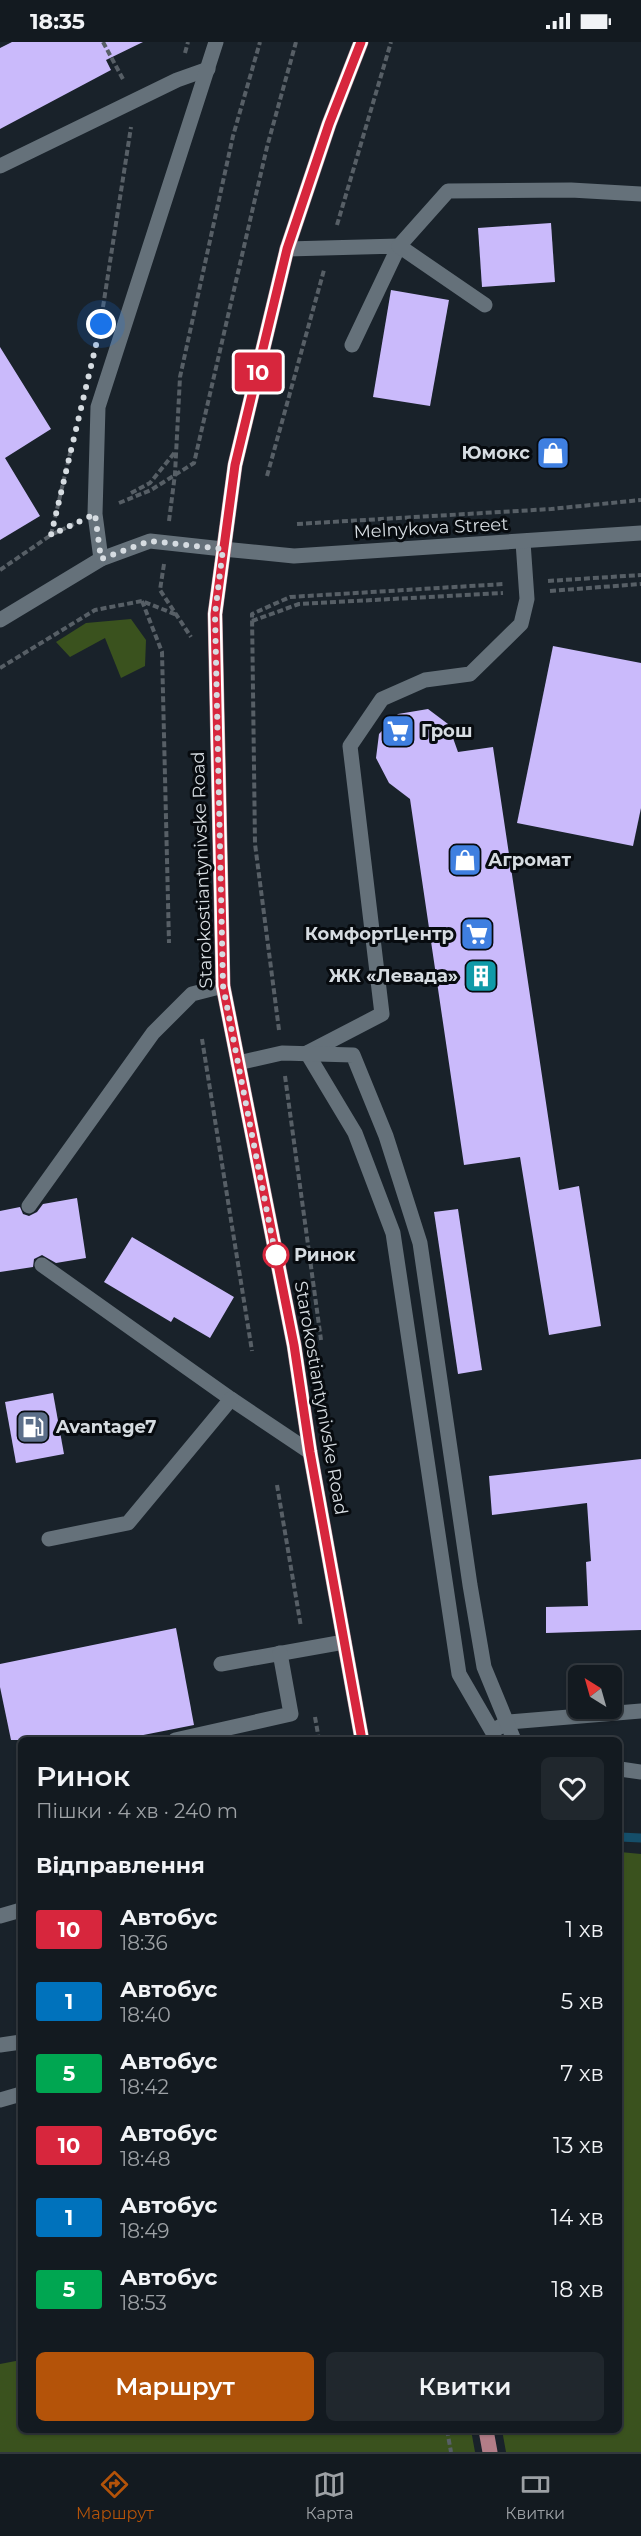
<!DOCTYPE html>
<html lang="uk">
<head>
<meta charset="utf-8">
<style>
  :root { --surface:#131a20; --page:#20272d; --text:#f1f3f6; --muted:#9da1a5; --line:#32383e; --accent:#b45309 }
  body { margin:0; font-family:Montserrat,sans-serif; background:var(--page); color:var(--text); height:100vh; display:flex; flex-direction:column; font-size:22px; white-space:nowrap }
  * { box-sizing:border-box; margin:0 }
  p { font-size:20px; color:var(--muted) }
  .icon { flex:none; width:33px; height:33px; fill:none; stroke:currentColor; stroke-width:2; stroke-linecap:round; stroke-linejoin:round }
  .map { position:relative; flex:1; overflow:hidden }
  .drawer { position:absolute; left:18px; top:1695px; width:604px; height:696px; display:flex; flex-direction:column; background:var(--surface); border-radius:9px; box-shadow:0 2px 4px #0004,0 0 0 2px var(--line) }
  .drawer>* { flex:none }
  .badge { padding:0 12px; border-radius:4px; font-size:21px; line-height:39px }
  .needle { width:39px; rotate:323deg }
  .controls { position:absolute; left:568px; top:1623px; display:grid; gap:12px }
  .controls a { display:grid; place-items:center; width:54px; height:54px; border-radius:9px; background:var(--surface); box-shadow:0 2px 4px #0004,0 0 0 2px var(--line); font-size:30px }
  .you { position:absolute; width:30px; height:30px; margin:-15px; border:4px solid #fff; border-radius:50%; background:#1a73e8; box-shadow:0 0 0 9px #1a73e833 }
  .map>.badge { position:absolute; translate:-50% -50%; box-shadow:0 0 0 3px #fff }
  h2 { padding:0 18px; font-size:22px; line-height:54px }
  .round { display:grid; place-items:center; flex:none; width:63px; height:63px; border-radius:9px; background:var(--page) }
  .head { display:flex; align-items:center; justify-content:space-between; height:102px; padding:0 18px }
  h1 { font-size:28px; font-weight:600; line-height:45px }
  .primary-button { display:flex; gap:12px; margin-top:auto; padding:12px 18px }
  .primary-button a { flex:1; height:69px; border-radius:9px; background:var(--accent); color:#fff; font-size:24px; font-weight:600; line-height:69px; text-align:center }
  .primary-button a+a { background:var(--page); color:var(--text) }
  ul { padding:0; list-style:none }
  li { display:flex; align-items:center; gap:18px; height:72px; padding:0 18px }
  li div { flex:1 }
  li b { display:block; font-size:22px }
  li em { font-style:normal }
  li .badge { min-width:66px; font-weight:700; text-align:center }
  .status { display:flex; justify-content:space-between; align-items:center; height:42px; padding:0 30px; background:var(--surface); direction:ltr }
  .status svg { height:16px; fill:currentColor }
  .menu { display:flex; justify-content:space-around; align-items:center; height:84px; border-top:2px solid var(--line); background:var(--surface); font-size:16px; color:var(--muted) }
  .menu a { display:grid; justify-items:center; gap:3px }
  .menu .on { color:var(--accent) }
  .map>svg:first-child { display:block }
  .green { fill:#3a521e }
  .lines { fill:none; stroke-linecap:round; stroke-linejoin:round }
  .stream { stroke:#154e69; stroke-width:9 }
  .building { fill:#cabafb }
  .path { stroke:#575f66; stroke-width:4; stroke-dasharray:6 3; stroke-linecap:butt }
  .service { stroke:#65717a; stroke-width:15 }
  .minor { stroke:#65717a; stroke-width:15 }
  .tertiary { stroke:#65717a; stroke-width:15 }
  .primary { stroke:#b27d87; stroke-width:15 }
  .line-casing { stroke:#fff; stroke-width:14 }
  .line { stroke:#d7263d; stroke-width:9 }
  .walk { stroke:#d6dce1; stroke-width:6; stroke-dasharray:0 10.8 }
  .stop-dot { fill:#fff; stroke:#d7263d; stroke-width:3 }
  .labels { text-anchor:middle; stroke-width:6; stroke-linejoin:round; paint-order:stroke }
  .poi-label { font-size:18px; font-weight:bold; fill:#d6dce1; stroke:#070b0f; text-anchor:end }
  .street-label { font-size:18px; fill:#d6dce1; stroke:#070b0f }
  .stop-label { font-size:18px; font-weight:bold; fill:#d6dce1; stroke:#070b0f; text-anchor:start }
</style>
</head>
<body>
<div class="status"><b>18:35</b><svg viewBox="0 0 49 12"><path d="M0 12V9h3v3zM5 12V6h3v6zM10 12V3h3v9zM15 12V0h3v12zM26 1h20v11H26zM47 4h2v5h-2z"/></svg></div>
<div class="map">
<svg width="641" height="2410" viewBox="0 0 641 2410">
  <rect width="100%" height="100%" fill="#19222a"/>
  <g class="green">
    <path d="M131,577l15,21 -1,26 -24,12 -16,-40 -35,19 -14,-15 30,-19z"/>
    <path d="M620,1810l21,2v598h-135l-4,-22h118z"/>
    <path d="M21,2318v70h450l4,22h-475v-88z"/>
  </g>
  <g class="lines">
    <path class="stream" d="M620,1795l21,1"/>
  </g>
  <g class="building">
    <path d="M12,0h131l-37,18 5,10 -111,59v-81z"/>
    <path d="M551,181l4,59 -73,5 -4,-59z"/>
    <path d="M391,248l58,10 -19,106 -57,-9z"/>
    <path d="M0,305l51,82 -46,29 35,58 -40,24z"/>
    <path d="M553,604l88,17v145l-8,38 -116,-23z"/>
    <path d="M428,667l20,15 10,28 35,-5 66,443 20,-4 22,140 -52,9 -29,-178 -56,8 -54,-366 -21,-16 -13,-25 3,-24 19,-20z"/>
    <path d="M77,1156l9,60 -30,5 -14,-8 -8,4 -1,8 -33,5v-61l20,-4 3,7 6,2 8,-4 6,-8z"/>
    <path d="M458,1167l24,161 -24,4 -24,-162z"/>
    <path d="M132,1195l102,60 -24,41 -36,-21 -3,5 -67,-40z"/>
    <path d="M53,1351l11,61 -48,9 -11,-61z"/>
    <path d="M641,1417v171l-95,3v-26l42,-1 -2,-44 5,-1 -4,-58 -95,12 -3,-39z"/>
    <path d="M176,1586l18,97 -76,15h-107l-11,-53v-23z"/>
  </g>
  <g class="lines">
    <g class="path">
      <path d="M103,0l21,39"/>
      <path d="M185,11l3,-11"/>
      <path d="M337,183l54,-183"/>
      <path d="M103,265l28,-180"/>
      <path d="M267,434l57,-206"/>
      <path d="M131,451l19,-10 26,-32"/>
      <path d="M119,461l32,-13 43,-27 73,-316 29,-105"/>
      <path d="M169,479l6,-47 5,-97 53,-241 27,-94"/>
      <path d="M297,482l254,-15 90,-9"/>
      <path d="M51,493l20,-86"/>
      <path d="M164,522l-4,26 31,47"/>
      <path d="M0,528l51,-35 23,-11"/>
      <path d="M548,539l93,-6"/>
      <path d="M550,549l91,-7"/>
      <path d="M142,559l20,51 7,291"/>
      <path d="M252,579l47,-17 204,-11"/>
      <path d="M0,626l95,-58 47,-9 35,14"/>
      <path d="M279,988l-24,-186 -3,-230 38,-17 214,-13"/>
      <path d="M202,997l50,312"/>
      <path d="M285,1034l36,264"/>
      <path d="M277,1443l24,142"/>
      <path d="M315,1675l4,23"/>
      <path d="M447,2388l4,22"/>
    </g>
    <g class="service">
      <path d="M0,124l177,-86 31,-11"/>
      <path d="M287,207l112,-3 -47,99"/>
      <path d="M485,263l-86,-59 49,-55 123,-1 70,4"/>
      <path d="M101,517l-6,-45 3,-107 118,-365"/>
      <path d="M307,1011l48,80 38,100 66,441 33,57 17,-9 132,-11"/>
      <path d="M307,1011l75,-39 -32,-268 32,-47 43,-19 45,-6 51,-50 6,-25 -4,-57"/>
      <path d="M238,1021l44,-10 71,2 33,81 34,107 50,342 14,82 30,73"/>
      <path d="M29,1164l124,-173 39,-39 31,-8"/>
      <path d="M42,1223l189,134 79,53"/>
      <path d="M49,1497l79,-16 103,-124"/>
      <path d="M221,1622l123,-22"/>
      <path d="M175,1698l116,-26 -11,-61"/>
      <path d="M620,1727l21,3"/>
      <path d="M0,1874l21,-6"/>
      <path d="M0,2003l21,-3"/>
      <path d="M0,2058l21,-6"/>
    </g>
    <path class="minor" d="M223,507l71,7 347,-23"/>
    <path class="tertiary" d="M0,578l101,-61 49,-18 73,8"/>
    <g class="primary">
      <path d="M361,0l-32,82 -42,125 -52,216 -20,149 8,372 71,359 16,107 52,288"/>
      <path d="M486,2388l4,22"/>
    </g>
  </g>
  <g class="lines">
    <g class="line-casing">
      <path id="line" d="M361,0l-32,82 -42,125 -52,216 -20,149 8,372 71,359 16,107 52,288"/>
    </g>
    <use href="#line" class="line"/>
    <path class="walk" d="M101,282l-50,211 44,-21 6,45 49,-18 73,8 -8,65 8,372 53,272v-3"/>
  </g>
  <defs>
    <g id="shop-square" transform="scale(1.725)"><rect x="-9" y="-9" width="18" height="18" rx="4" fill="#3f7fe0" stroke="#070b0f"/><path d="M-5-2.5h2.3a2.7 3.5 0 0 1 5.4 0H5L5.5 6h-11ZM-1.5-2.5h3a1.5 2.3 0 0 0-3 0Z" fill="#fff"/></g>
    <g id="supermarket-square" transform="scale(1.725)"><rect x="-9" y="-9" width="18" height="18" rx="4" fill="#3f7fe0" stroke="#070b0f"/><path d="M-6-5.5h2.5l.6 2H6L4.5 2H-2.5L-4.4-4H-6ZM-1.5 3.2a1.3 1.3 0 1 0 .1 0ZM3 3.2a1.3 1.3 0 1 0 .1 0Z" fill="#fff"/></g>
    <g id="building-square" transform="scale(1.725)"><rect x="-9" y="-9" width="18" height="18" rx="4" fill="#0f9aa8" stroke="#070b0f"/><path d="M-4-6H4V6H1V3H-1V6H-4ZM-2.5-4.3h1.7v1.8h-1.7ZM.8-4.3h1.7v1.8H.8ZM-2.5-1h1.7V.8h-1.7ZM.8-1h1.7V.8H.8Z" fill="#fff"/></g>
    <g id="fuel-square" transform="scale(1.725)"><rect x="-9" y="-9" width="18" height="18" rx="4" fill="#5c6f8a" stroke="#070b0f"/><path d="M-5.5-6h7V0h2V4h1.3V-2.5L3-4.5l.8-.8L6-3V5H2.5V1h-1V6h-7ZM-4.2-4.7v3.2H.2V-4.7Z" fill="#fff"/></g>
  </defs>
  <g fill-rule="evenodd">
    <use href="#shop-square" x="553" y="411"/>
    <use href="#supermarket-square" x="398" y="689"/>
    <use href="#shop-square" x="465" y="818"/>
    <use href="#supermarket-square" x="477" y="892"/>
    <use href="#building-square" x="481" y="934"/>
    <use href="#fuel-square" x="33" y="1385"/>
  </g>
  <circle class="stop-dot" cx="276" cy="1213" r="12"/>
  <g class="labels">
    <g class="poi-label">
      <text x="530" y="417">Юмокс</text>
      <text x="421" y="695" text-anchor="start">Грош</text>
      <text x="488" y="824" text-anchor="start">Агромат</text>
      <text x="454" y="898">КомфортЦентр</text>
      <text x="458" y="940">ЖК «Левада»</text>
      <text x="56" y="1391" text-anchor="start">Avantage7</text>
    </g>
    <g class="street-label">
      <text transform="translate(431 486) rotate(-3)" y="6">Melnykova Street</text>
      <text transform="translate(202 828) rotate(-92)" y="6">Starokostiantynivske Road</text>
      <text transform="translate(321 1356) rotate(80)" y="6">Starokostiantynivske Road</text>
    </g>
    <g class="stop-label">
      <text x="294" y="1219">Ринок</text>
    </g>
  </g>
</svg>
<div class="controls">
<a><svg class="needle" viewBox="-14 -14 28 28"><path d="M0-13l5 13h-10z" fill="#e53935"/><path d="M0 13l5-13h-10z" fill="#9da1a5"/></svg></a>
</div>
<div class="you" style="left:101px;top:282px"></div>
<b class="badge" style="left:258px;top:330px;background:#d7263d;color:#fff">10</b>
<section class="drawer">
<div class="head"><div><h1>Ринок</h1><p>Пішки · 4 хв · 240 m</p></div><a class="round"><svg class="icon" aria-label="heart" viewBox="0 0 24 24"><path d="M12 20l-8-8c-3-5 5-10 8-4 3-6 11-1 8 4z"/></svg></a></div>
<h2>Відправлення</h2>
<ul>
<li><span class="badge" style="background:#d7263d;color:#fff">10</span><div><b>Автобус</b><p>18:36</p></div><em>1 хв</em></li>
<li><span class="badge" style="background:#0072bc;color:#fff">1</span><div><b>Автобус</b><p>18:40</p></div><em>5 хв</em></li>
<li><span class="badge" style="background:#00a651;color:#fff">5</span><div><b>Автобус</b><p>18:42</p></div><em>7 хв</em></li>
<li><span class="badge" style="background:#d7263d;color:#fff">10</span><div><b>Автобус</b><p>18:48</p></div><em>13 хв</em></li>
<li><span class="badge" style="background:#0072bc;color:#fff">1</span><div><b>Автобус</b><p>18:49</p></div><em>14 хв</em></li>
<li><span class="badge" style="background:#00a651;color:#fff">5</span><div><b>Автобус</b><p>18:53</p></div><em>18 хв</em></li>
</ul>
<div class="primary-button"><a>Маршрут</a><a>Квитки</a></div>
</section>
</div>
<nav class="menu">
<a class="on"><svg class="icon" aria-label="directions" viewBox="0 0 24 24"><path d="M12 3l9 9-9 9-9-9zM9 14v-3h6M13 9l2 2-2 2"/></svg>Маршрут</a>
<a><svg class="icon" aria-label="map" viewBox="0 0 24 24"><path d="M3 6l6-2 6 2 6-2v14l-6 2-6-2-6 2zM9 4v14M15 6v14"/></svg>Карта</a>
<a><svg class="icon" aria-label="tickets" viewBox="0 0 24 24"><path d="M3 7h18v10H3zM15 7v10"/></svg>Квитки</a>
</nav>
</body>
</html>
